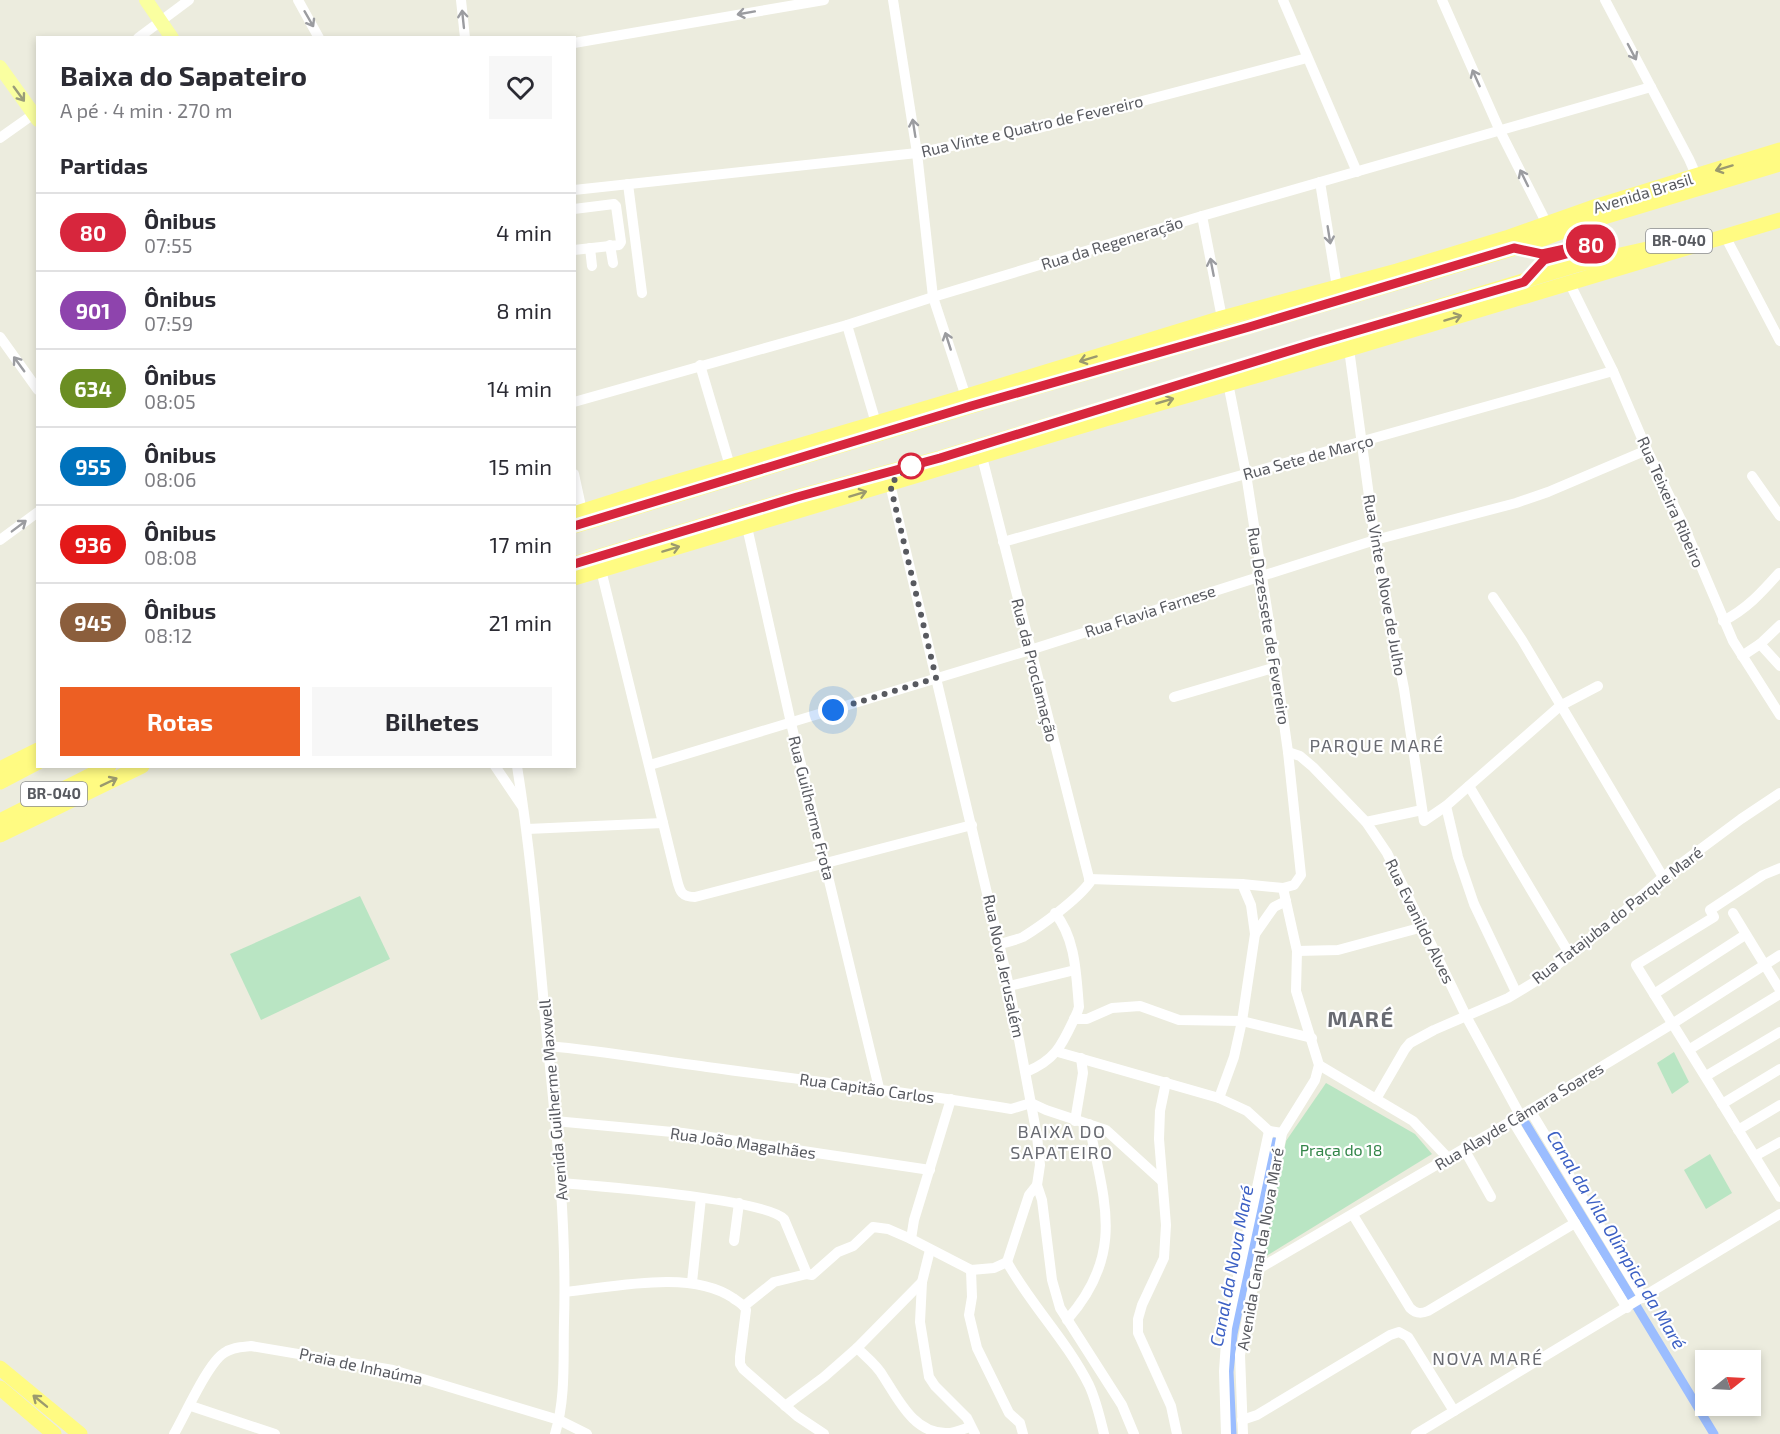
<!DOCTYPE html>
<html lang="pt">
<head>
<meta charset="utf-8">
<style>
  :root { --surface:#fff; --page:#f7f7f7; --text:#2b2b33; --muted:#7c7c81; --line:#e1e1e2; --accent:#ed5f23 }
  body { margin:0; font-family:"Exo 2",sans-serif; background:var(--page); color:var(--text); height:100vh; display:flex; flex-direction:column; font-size:22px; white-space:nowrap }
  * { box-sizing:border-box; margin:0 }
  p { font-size:20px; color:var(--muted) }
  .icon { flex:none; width:33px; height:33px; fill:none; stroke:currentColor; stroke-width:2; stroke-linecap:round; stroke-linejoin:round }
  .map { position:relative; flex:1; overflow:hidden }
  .panel { position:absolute; left:36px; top:36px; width:540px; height:732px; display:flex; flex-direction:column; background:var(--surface); border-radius:0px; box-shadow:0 3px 9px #0003 }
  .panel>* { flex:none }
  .badge { padding:0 12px; border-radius:20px; font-size:21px; line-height:39px }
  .needle { width:39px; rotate:72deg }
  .controls { position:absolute; left:1695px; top:1350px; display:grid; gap:12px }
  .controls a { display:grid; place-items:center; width:66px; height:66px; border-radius:0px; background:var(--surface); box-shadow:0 3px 9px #0003; font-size:30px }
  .you { position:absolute; width:30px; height:30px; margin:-15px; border:4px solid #fff; border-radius:50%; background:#1a73e8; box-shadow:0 0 0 9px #1a73e833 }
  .map>.badge { position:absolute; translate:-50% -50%; box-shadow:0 0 0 3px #fff }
  h2 { padding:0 24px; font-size:22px; line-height:54px }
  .round { display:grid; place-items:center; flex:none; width:63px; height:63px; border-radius:0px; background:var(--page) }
  .headline { display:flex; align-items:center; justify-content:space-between; height:102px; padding:0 24px }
  h1 { font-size:28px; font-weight:700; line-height:45px }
  .action { display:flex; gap:12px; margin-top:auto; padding:12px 24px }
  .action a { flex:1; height:69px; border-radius:0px; background:var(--accent); color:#fff; font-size:24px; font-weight:700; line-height:69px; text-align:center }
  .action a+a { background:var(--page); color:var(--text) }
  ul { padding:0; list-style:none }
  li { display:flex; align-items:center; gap:18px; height:78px; padding:0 24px; border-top:2px solid var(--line) }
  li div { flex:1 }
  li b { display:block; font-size:22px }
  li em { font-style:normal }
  li .badge { min-width:66px; font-weight:700; text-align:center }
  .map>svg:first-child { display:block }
  .green { fill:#b9e5c3 }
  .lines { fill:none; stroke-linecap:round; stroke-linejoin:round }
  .canal { stroke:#9bbdff; stroke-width:9 }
  .minor { stroke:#fff; stroke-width:10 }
  .major { stroke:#faffa0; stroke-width:14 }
  .highway { stroke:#fffb82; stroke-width:15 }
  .oneway { stroke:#9b9ca0 }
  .oneway2 { stroke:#999c7a }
  .oneway3 { stroke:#9b9a6e }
  .line-casing { stroke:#fff; stroke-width:14 }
  .line { stroke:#d7263d; stroke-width:9 }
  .walk { stroke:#585a60; stroke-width:6; stroke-dasharray:0 10.8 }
  .stop-dot { fill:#fff; stroke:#d7263d; stroke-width:3 }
  .labels { text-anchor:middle; stroke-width:4.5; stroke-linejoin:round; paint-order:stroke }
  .shield { fill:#fff; stroke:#8a8c90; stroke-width:1.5 }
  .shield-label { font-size:15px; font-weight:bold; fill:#585a60 }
  .street-label { font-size:16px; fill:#585a60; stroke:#fff }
  .park-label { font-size:16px; fill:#328548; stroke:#fff }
  .neighbourhood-label { font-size:18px; letter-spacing:1.5px; fill:#696b72; stroke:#fff }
  .water-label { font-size:18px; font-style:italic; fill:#3c60c4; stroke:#fff }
  .district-label { font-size:22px; font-weight:bold; letter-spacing:1.5px; fill:#696b72; stroke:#fff }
</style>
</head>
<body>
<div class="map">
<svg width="1780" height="1434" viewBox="0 0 1780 1434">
  <rect width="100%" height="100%" fill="#ececde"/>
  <g class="green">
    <path d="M360,896l30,63 -129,61 -31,-66z"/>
    <path d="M1674,1052l15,30 -17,12 -15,-31z"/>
    <path d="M1326,1083l89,51 17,20 -169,104 23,-117z"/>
    <path d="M1710,1154l22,39 -26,16 -22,-39z"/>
  </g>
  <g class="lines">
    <g class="canal">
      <path d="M1526,1124l188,310"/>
      <path d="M1232,1434l-3,-62 4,-38 41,-192"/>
    </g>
    <g class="minor">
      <path d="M298,0l21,38"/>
      <path d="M461,0l4,38"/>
      <path d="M893,0l24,153 16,144 33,100"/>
      <path d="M1283,0l74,172"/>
      <path d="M1442,0l58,131 47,93"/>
      <path d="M1605,0l84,159 4,9 2,9"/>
      <path d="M138,38l51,-38"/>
      <path d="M574,43l250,-43"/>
      <path d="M0,138l38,-27"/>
      <path d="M1320,182l17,105"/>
      <path d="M628,184l14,109"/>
      <path d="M574,190l343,-37 122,-25 268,-70"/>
      <path d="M574,209l40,-5 2,2 5,36 -2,3 -45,5"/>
      <path d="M1202,216l20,102"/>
      <path d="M1725,236l55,105"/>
      <path d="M610,245l3,18"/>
      <path d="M590,248l2,18"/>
      <path d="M1570,284l43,87 34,79 36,74 50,117 47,74"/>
      <path d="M847,325l29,98"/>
      <path d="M0,337l38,53"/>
      <path d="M1349,349l26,191 29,149 20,132 22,-15 114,-100 38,-20"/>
      <path d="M700,365l30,101"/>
      <path d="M574,402l273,-77 86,-28 269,-81 449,-129"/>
      <path d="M982,457l108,425c-12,17 -49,44 -67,55 -7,3 -15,5 -23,7"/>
      <path d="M574,474l8,37"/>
      <path d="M1752,476l28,40"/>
      <path d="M890,484l119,502 28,150 3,29 -3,20 5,15 10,80 8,28 62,97 12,29"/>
      <path d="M747,527l44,196 88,365"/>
      <path d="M0,540l38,-28"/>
      <path d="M1003,542l610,-171"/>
      <path d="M601,570l76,310c3,12 5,17 18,17l277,-72"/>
      <path d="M1493,597l29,43 141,237"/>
      <path d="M1723,621c24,-12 39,-29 56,-48"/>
      <path d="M1760,644l20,22"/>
      <path d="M1742,656l18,-12 20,-19"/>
      <path d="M1174,697l102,-30"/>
      <path d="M1288,752l12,4 13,11 53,55 21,31 79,163 54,99"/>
      <path d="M650,765l380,-115 345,-110 141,-37 32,-11 99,-42"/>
      <path d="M495,766l27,40"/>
      <path d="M517,766c14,87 21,174 29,262 10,98 21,195 18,294 -1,37 2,76 -9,112"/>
      <path d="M1469,786l101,169"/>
      <path d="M1446,806l12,51 16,47 42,88"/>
      <path d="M1366,822l56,-12"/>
      <path d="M527,829l136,-6"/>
      <path d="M1780,868l-17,7 -53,35 4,7 -78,48 144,232"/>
      <path d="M1089,879l153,5 41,4 11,-3 7,-10 -13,-123 -12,-85 -30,-193 -18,-91"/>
      <path d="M1733,913l47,77"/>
      <path d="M1255,934l19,-27 12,-6"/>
      <path d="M1297,951l41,-1 85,-23"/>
      <path d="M1009,986l66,-16"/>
      <path d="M1654,994l91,-59"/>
      <path d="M1074,1019h13l25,-11 28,-2 39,14 63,1 70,17"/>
      <path d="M548,1046c54,5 106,14 159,21 102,14 203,25 304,42l20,-6 15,7 60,20 56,51"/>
      <path d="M1690,1049l90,-55"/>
      <path d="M1058,1052l161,46 28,13 22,20"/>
      <path d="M1319,1065l94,56 35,37"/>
      <path d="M1026,1072c32,-13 37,-30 51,-59l2,-6c-3,-33 -3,-68 -24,-94"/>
      <path d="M1706,1076l74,-44"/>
      <path d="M1166,1082l-6,29 -1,28 7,86 -2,33 -22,47 -4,14v14l33,73 6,28"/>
      <path d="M1219,1098l15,-41 8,-36 13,-87 -4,-29 -9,-21"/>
      <path d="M951,1099l-37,121 -3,19 60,31 23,-2 13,-6"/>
      <path d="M1376,1099l29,-50 5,-6 24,-13 74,-32 28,-17 69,-53 58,-51 78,-58 39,-26"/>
      <path d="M1722,1104l58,-35"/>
      <path d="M1530,1110l113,188"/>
      <path d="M1512,1120l115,188"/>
      <path d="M555,1121l128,12 247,37"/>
      <path d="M1075,1121l8,-48 -2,-15"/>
      <path d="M1738,1130l42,-25"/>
      <path d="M1464,1149l27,48"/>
      <path d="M1755,1156l25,-14"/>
      <path d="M561,1183c36,3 205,16 223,36l23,55"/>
      <path d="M1353,1215l57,93c6,6 11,6 18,3l147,-88"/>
      <path d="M734,1241l5,-38"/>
      <path d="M1007,1262c24,43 60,79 82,123 7,15 11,32 15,49"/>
      <path d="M1007,1262l22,-67 8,-10"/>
      <path d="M971,1270l1,27 -3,18 8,33 32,65 11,10 3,11"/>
      <path d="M1255,1271l275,-161 142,-86 108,-69"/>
      <path d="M692,1282l9,-84"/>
      <path d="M922,1282l-2,40 9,55 6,9 32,32 8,16"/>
      <path d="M565,1292c49,-5 126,-23 168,6 5,4 11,6 13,12l-6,47v7l3,5 54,47 27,18"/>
      <path d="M744,1306l30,-24 33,-8 5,1 26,-23 15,-6 20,-19 15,2 23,10"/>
      <path d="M1067,1320c59,-67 37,-119 22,-196"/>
      <path d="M857,1348c9,9 20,17 26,28 15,23 31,58 64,57 8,0 16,-4 23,-6"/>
      <path d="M191,1406l84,28"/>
      <path d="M785,1406l39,-29 33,-29 65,-66 8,-32"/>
      <path d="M1242,1420l15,-5 133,-80 9,-3 9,5 46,74"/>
      <path d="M174,1434c11,-19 34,-71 50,-81 8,-6 18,-6 27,-7l142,24 166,50 28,14"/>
      <path d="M1226,1434l-2,-63 3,-43 42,-197 13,2"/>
      <path d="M1243,1434l-3,-79 42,-222 33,-53 4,-15 -23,-74 1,-40 -14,-63"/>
      <path d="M1416,1434l364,-220"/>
    </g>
    <g class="major">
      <path d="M146,0l26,38"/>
      <path d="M0,67l38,53"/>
    </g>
    <g class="highway">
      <path d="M574,514l85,-27 295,-87 268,-82 175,-47 109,-33 85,-30 189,-58"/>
      <path d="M574,526l417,-126 239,-68 302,-89 55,-21 193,-58"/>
      <path d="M574,564l223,-67 143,-39 636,-193 89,-20"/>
      <path d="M574,578l531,-159 244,-70 431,-129"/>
      <path d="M0,769l38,-19"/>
      <path d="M0,782l38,-20"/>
      <path d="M0,821l109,-55"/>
      <path d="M0,835l142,-69"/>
      <path d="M0,1368l80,66"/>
      <path d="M0,1388l54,46"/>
    </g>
  </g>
  <defs><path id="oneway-shaft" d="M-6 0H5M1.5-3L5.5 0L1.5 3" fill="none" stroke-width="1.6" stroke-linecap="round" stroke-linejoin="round" transform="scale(1.5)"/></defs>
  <g class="oneway">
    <use href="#oneway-shaft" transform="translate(746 13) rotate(170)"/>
    <use href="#oneway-shaft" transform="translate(309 19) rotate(60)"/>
    <use href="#oneway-shaft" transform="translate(463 19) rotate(-96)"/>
    <use href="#oneway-shaft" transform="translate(1632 52) rotate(62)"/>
    <use href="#oneway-shaft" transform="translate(1476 78) rotate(-114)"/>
    <use href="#oneway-shaft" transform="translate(914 128) rotate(-99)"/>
    <use href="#oneway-shaft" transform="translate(1524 178) rotate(-116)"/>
    <use href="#oneway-shaft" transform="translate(1329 235) rotate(81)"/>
    <use href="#oneway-shaft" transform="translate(1212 267) rotate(-101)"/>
    <use href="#oneway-shaft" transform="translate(948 341) rotate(-108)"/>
    <use href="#oneway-shaft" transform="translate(19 364) rotate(-126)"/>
    <use href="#oneway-shaft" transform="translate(19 526) rotate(-37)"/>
  </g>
  <use class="oneway2" href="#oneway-shaft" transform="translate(19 94) rotate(54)"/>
  <g class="oneway3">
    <use href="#oneway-shaft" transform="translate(1724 168) rotate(163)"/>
    <use href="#oneway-shaft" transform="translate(1453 318) rotate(-17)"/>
    <use href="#oneway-shaft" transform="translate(1088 359) rotate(163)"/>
    <use href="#oneway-shaft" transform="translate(1165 401) rotate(-16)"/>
    <use href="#oneway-shaft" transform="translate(858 494) rotate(-17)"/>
    <use href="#oneway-shaft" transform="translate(671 549) rotate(-17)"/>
    <use href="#oneway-shaft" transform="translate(109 782) rotate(-26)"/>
    <use href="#oneway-shaft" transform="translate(40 1401) rotate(-141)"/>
  </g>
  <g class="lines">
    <g class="line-casing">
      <path id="line" d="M574,526l397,-120 278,-79 265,-79 28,6 55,-12 -23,10 -30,8 -20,22 -209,61 -375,115 -143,39 -223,67"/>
    </g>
    <use href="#line" class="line"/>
    <path class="walk" d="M833,710l103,-32 -46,-194 21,-18"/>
  </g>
  <circle class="stop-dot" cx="911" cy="466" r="12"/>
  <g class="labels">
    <g class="shield">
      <rect x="1646" y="229" width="66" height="24" rx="4.5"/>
      <rect x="21" y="782" width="66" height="24" rx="4.5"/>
    </g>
    <g class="shield-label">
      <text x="1679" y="246">BR-040</text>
      <text x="54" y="799">BR-040</text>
    </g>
    <g class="street-label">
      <text transform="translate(1032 126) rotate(-13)" y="6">Rua Vinte e Quatro de Fevereiro</text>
      <text transform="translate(1643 193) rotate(-17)" y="6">Avenida Brasil</text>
      <text transform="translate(1112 243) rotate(-17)" y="6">Rua da Regeneração</text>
      <text transform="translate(1308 457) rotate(-15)" y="6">Rua Sete de Março</text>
      <text transform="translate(1671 502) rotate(66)" y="6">Rua Teixeira Ribeiro</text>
      <text transform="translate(1385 585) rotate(80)" y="6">Rua Vinte e Nove de Julho</text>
      <text transform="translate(1150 611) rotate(-18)" y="6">Rua Flavia Farnese</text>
      <text transform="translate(1269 626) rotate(81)" y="6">Rua Dezessete de Fevereiro</text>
      <text transform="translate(1035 670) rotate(76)" y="6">Rua da Proclamação</text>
      <text transform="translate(812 808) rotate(76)" y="6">Rua Guilherme Frota</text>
      <text transform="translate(1617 915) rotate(-38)" y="6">Rua Tatajuba do Parque Maré</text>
      <text transform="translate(1420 921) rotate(64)" y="6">Rua Evanildo Alves</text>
      <text transform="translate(1004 966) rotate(78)" y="6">Rua Nova Jerusalém</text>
      <text transform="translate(867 1088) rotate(8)" y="6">Rua Capitão Carlos</text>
      <text transform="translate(553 1100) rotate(-95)" y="6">Avenida Guilherme Maxwell</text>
      <text transform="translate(1519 1116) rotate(-31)" y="6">Rua Alayde Câmara Soares</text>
      <text transform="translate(743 1143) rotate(8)" y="6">Rua João Magalhães</text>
      <text transform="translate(1260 1249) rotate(-80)" y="6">Avenida Canal da Nova Maré</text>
      <text transform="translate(361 1366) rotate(12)" y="6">Praia de Inhaúma</text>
    </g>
    <g class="park-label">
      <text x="1341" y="1156">Praça do 18</text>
    </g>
    <g class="neighbourhood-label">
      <text x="1377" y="752">PARQUE MARÉ</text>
      <text x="1062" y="1138">BAIXA DO<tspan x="1062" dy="21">SAPATEIRO</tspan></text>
      <text x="1488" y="1365">NOVA MARÉ</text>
    </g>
    <g class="water-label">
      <text transform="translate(1616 1240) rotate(59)" y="6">Canal da Vila Olímpica da Maré</text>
      <text transform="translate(1232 1266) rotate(-79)" y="6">Canal da Nova Maré</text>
    </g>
    <g class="district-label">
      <text x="1361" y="1027">MARÉ</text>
    </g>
  </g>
</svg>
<div class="controls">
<a><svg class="needle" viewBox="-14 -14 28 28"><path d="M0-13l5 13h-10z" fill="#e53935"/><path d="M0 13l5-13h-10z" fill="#7c7c81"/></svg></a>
</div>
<div class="you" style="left:833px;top:710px"></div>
<b class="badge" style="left:1591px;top:244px;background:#d7263d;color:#fff">80</b>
<section class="panel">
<div class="headline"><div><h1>Baixa do Sapateiro</h1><p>A pé · 4 min · 270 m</p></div><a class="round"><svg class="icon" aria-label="heart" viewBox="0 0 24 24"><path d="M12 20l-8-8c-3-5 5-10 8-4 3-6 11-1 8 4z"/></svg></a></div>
<h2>Partidas</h2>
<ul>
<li><span class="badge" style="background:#d7263d;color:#fff">80</span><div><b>Ônibus</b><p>07:55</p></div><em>4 min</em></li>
<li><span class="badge" style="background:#8e44ad;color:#fff">901</span><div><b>Ônibus</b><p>07:59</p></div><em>8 min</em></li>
<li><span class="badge" style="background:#6b8e23;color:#fff">634</span><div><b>Ônibus</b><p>08:05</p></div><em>14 min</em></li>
<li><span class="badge" style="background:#0072bc;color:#fff">955</span><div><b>Ônibus</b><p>08:06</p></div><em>15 min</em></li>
<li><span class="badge" style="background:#e31919;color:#fff">936</span><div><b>Ônibus</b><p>08:08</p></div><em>17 min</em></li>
<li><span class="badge" style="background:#8b5e3c;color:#fff">945</span><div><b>Ônibus</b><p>08:12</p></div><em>21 min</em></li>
</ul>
<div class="action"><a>Rotas</a><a>Bilhetes</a></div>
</section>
</div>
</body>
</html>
